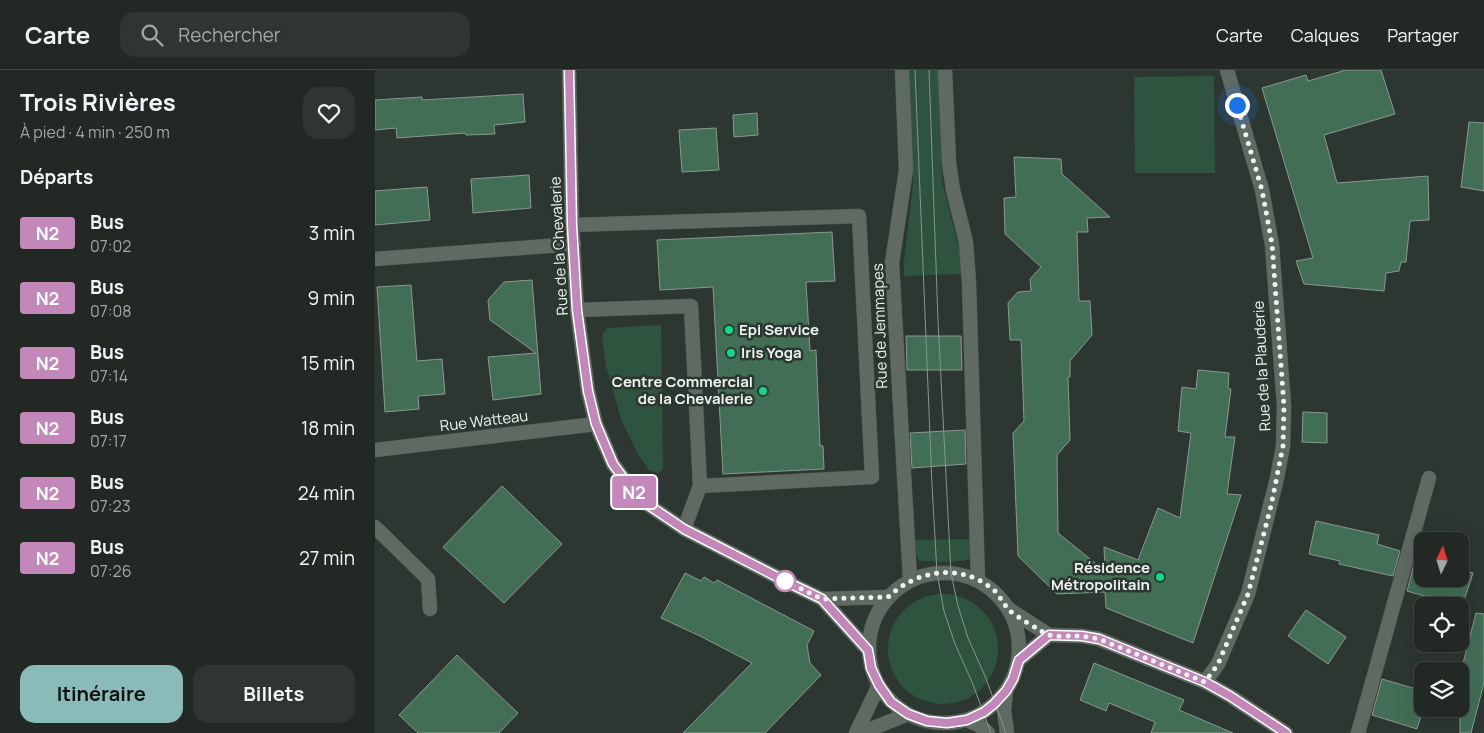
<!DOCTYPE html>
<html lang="fr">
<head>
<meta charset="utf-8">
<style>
  :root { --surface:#222925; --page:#2e3532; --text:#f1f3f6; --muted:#a2a6a7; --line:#3f4542; --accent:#8bbbb9 }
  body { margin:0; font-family:Manrope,sans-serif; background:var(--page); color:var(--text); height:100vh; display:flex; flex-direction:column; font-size:19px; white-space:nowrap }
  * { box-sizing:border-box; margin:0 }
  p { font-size:16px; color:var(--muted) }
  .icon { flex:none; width:28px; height:28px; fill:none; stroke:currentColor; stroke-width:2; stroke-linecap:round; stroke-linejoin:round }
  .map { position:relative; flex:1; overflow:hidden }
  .panel { display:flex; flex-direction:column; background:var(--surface); width:375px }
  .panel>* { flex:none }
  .badge { padding:0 10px; border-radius:4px; font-size:18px; line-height:32px }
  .needle { width:32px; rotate:4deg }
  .tools { position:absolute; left:1039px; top:462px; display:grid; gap:10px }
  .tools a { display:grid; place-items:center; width:55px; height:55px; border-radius:10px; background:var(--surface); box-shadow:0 5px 20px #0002,0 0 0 1px var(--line); font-size:25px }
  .you { position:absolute; width:25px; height:25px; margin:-12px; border:4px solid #fff; border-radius:50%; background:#1a73e8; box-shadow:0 0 0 8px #1a73e833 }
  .map>.badge { position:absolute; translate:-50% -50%; box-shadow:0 0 0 2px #fff }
  h2 { padding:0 20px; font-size:19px; line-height:45px }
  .round { display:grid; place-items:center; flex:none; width:52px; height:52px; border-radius:15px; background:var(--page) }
  .headline { display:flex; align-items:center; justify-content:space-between; height:85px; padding:0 20px }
  h1 { font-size:24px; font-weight:700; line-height:38px }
  .primary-button { display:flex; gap:10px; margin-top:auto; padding:10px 20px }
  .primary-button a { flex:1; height:58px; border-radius:15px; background:var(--accent); color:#111; font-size:20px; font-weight:700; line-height:58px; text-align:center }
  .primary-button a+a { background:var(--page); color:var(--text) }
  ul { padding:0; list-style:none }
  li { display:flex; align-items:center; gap:15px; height:65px; padding:0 20px }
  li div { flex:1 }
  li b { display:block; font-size:19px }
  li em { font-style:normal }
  li .badge { min-width:55px; font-weight:700; text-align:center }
  header { display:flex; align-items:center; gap:30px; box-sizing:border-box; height:70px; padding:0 25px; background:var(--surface); border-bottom:1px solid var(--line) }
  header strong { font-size:24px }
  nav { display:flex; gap:28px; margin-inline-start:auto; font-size:18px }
  .search { width:350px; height:45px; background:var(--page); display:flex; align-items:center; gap:12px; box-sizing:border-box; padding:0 18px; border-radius:15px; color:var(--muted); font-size:19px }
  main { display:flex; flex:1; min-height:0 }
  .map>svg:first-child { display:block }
  .green { fill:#2e543f }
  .building { fill:#426e55; stroke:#8c9891 }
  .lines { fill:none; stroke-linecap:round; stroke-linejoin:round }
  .service-casing { stroke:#4d5651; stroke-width:15 }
  .minor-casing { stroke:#4d5651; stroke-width:15 }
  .service { stroke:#5f6a63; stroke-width:14 }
  .minor { stroke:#5f6a63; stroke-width:14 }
  .tram { stroke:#8b948e; stroke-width:1 }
  .line-casing { stroke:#fff; stroke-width:11 }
  .line { stroke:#c387ba; stroke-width:8 }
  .walk { stroke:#edf4ef; stroke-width:5; stroke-dasharray:0 9 }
  .poi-dot { fill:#11d98a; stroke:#2d3731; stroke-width:2 }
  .stop-dot { fill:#fff; stroke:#c387ba; stroke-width:2.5 }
  .labels { text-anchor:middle; stroke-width:5; stroke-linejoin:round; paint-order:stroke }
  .street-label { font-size:15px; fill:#edf4ef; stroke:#2d3731 }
  .poi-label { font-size:15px; font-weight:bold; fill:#edf4ef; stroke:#2d3731; text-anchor:start }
</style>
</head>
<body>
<header>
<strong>Carte</strong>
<div class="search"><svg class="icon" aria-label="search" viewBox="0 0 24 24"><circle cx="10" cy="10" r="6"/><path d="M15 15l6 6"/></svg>Rechercher</div>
<nav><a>Carte</a><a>Calques</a><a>Partager</a></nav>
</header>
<main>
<section class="panel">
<div class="headline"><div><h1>Trois Rivières</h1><p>À pied · 4 min · 250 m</p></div><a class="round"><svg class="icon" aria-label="heart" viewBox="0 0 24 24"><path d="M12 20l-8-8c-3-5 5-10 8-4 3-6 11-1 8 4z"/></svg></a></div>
<h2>Départs</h2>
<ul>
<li><span class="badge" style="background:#c387ba;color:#fff">N2</span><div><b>Bus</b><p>07:02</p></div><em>3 min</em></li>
<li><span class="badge" style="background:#c387ba;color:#fff">N2</span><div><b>Bus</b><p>07:08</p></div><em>9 min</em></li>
<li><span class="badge" style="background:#c387ba;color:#fff">N2</span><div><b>Bus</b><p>07:14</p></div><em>15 min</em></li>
<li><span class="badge" style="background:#c387ba;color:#fff">N2</span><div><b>Bus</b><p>07:17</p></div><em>18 min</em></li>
<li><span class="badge" style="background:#c387ba;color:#fff">N2</span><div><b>Bus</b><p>07:23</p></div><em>24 min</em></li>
<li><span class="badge" style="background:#c387ba;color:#fff">N2</span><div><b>Bus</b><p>07:26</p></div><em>27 min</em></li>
</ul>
<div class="primary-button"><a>Itinéraire</a><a>Billets</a></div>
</section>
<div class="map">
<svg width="1109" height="663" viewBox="0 0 1109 663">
  <rect width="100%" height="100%" fill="#2d3731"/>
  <g class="green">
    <path d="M534,0h29l4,111 19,76 2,17 -59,2v-14l9,-77z"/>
    <path d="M839,6l1,97h-80l-1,-96z"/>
    <path d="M286,255l2,141v3l-5,4 -9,-3 -11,-16 -17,-35 -15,-53 -4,-30 5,-8z"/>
    <path d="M596,469v20c-16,4 -36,3 -52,2l-4,-8v-13z"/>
    <circle cx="568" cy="579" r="55"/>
  </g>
  <g class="building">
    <path d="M971,0h35l14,44 -71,21 13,48 91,-7 1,44 -19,1 -4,41h-5l-2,9 -13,2 -2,18 -80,-7 -8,-23 17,-3 -51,-170 44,-13 2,6z"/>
    <path d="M148,24l2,28 -31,3 1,9 -29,1 -1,-2 -68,5 -1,-10 -21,2v-30l47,-3v3z"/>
    <path d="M382,43l1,22 -24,2 -1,-22z"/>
    <path d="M1094,52l15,1v68l-23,-4z"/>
    <path d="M341,58l3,42 -37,2 -3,-42z"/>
    <path d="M639,87l47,2 1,15 48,43 -23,1 1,14h-11l2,69h11l2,34 -22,26v16h-2l2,63 -13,15 1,78 47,38 -1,-24 34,13 20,-52 22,10 11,-85 -13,-2 4,-44 14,2 2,-19 31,3 -1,15 3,1 -6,48h10l-8,57 14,1 -48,148 -87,-35 -1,-16 -48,2 -39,-38 -5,-123 11,-12 -3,-81h-11l-2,-37 10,-11 13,-1 -1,-12 11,-12 -36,-33 -1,-36 12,-1z"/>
    <path d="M154,105l2,33 -58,5 -2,-34z"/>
    <path d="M52,117l3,33 -55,5v-34z"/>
    <path d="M457,162l3,49 -29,1 4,69 6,-1 4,96h3l1,23 -101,5 -10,-187 -53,3 -3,-50z"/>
    <path d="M157,210l9,114 -48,6 -5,-43 48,-4 -46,-33 -2,-20 16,-18z"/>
    <path d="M36,215l6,76 25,-2 3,35 -27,2 1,13 -34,3 -8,-125z"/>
    <path d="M531,266h55l1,34h-55z"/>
    <path d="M928,342l24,1v30l-25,-1z"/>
    <path d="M590,360l1,34 -54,4 -2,-35z"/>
    <path d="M127,416l60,58 -58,59 -61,-56z"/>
    <path d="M941,451l63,14 -2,9 23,7 -7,25 -54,-12 1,-3 -31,-7z"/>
    <path d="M1041,486l7,2v21h37v-10l13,4 -11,34 -55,-16z"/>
    <path d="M310,503l16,8 3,-4 10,6 3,-3 97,51 -7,14 3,18 11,12 -56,58h-82l69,-70 -52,-27 -39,-18z"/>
    <path d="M931,540l40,27 -18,27 -40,-28z"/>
    <path d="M1101,543l8,1v69l-13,50h-11v-58z"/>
    <path d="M82,585l61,58 -19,20h-81l-19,-18z"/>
    <path d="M719,593l90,37 -5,10 54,23h-82l4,-11 -46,-19 -3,8 -26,-11z"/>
    <path d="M1007,609l41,12v18l-6,20 -45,-14z"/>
  </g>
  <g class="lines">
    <g class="service-casing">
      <g id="service">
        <path d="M197,155l287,-9 13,261 -172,9"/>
        <path d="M202,240l114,-4 9,180 -16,43"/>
        <path d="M631,621l-2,19 3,23"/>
      </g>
    </g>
    <g class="minor-casing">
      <g id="minor">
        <path d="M194,0l3,155 5,85 11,81 8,33 17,40 25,34 46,31 101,52 37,18 46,51"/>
        <path d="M527,0l4,100 -14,93 18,317"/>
        <path d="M570,0l4,93 4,27 13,52 3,41 9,297"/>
        <path d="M0,189l199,-15"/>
        <path d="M0,380l221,-26"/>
        <path d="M0,457l53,52 2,30"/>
        <circle cx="569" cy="578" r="75"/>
        <path d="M447,529l66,-2"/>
        <path d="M635,540l39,25 33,1 17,3 106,43 25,14 56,37"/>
        <path d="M644,590l30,-25"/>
        <path d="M830,612l13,-18 30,-70 29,-116 6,-32 1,-40 -12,-161 -10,-55 -35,-120"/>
        <path d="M592,650l13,6 8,7"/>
        <path d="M481,663l23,-48"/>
        <path d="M486,663l47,-19"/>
        <path d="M983,663l71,-255"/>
      </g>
    </g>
    <use href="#service" class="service"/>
    <use href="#minor" class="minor"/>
    <g class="tram">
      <path d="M540,0l17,415 5,88 7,38 11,33 17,38 19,51"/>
      <path d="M554,0l9,251 13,252 7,33 10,32 17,38 21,57"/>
    </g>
  </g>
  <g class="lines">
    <g class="line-casing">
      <path id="line" d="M194,0l3,155 5,85 11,81 8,33 17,40 25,34 46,31 101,52 37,18 46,51 3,18 8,17 12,17 17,12 19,7 20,2 20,-3 17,-8 10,-8 12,-13 7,-12 6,-19 30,-25 33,1 17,3 106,43 25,14 56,37"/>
    </g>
    <use href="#line" class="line"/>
    <path class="walk" d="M410,511l37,18 66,-2c30,-28 75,-35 108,-5 5,6 8,13 14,19 4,4 34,22 39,24 7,2 16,1 23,1 9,0 18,1 27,3l106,43 13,-18 30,-70 23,-88 12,-60 1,-40 -12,-162 -10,-54 -25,-85"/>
  </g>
  <g class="poi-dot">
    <circle cx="354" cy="260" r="5"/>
    <circle cx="356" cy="283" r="5"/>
    <circle cx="388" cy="321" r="5"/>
    <circle cx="785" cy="507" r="5"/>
  </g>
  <circle class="stop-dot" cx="410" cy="511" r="10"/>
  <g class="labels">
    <g class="street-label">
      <text transform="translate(184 176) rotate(-93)" y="5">Rue de la Chevalerie</text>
      <text transform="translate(505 256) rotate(-92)" y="5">Rue de Jemmapes</text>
      <text transform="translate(887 296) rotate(-93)" y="5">Rue de la Plauderie</text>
      <text transform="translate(109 351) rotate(-7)" y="5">Rue Watteau</text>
    </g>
    <g class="poi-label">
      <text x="364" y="265">Epi Service</text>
      <text x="366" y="288">Iris Yoga</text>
      <text x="378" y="317" text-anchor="end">Centre Commercial<tspan x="378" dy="17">de la Chevalerie</tspan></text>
      <text x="775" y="503" text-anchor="end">Résidence<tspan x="775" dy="17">Métropolitain</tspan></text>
    </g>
  </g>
</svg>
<div class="tools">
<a><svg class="needle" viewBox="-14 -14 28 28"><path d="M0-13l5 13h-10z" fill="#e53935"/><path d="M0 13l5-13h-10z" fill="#a2a6a7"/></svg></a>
<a><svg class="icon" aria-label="locate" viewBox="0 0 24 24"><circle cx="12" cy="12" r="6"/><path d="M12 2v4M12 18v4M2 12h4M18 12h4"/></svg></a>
<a><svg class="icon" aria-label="layers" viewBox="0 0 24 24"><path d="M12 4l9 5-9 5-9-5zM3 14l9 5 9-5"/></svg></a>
</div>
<div class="you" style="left:862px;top:35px"></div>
<b class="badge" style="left:259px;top:422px;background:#c387ba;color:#fff">N2</b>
</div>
</main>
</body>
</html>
